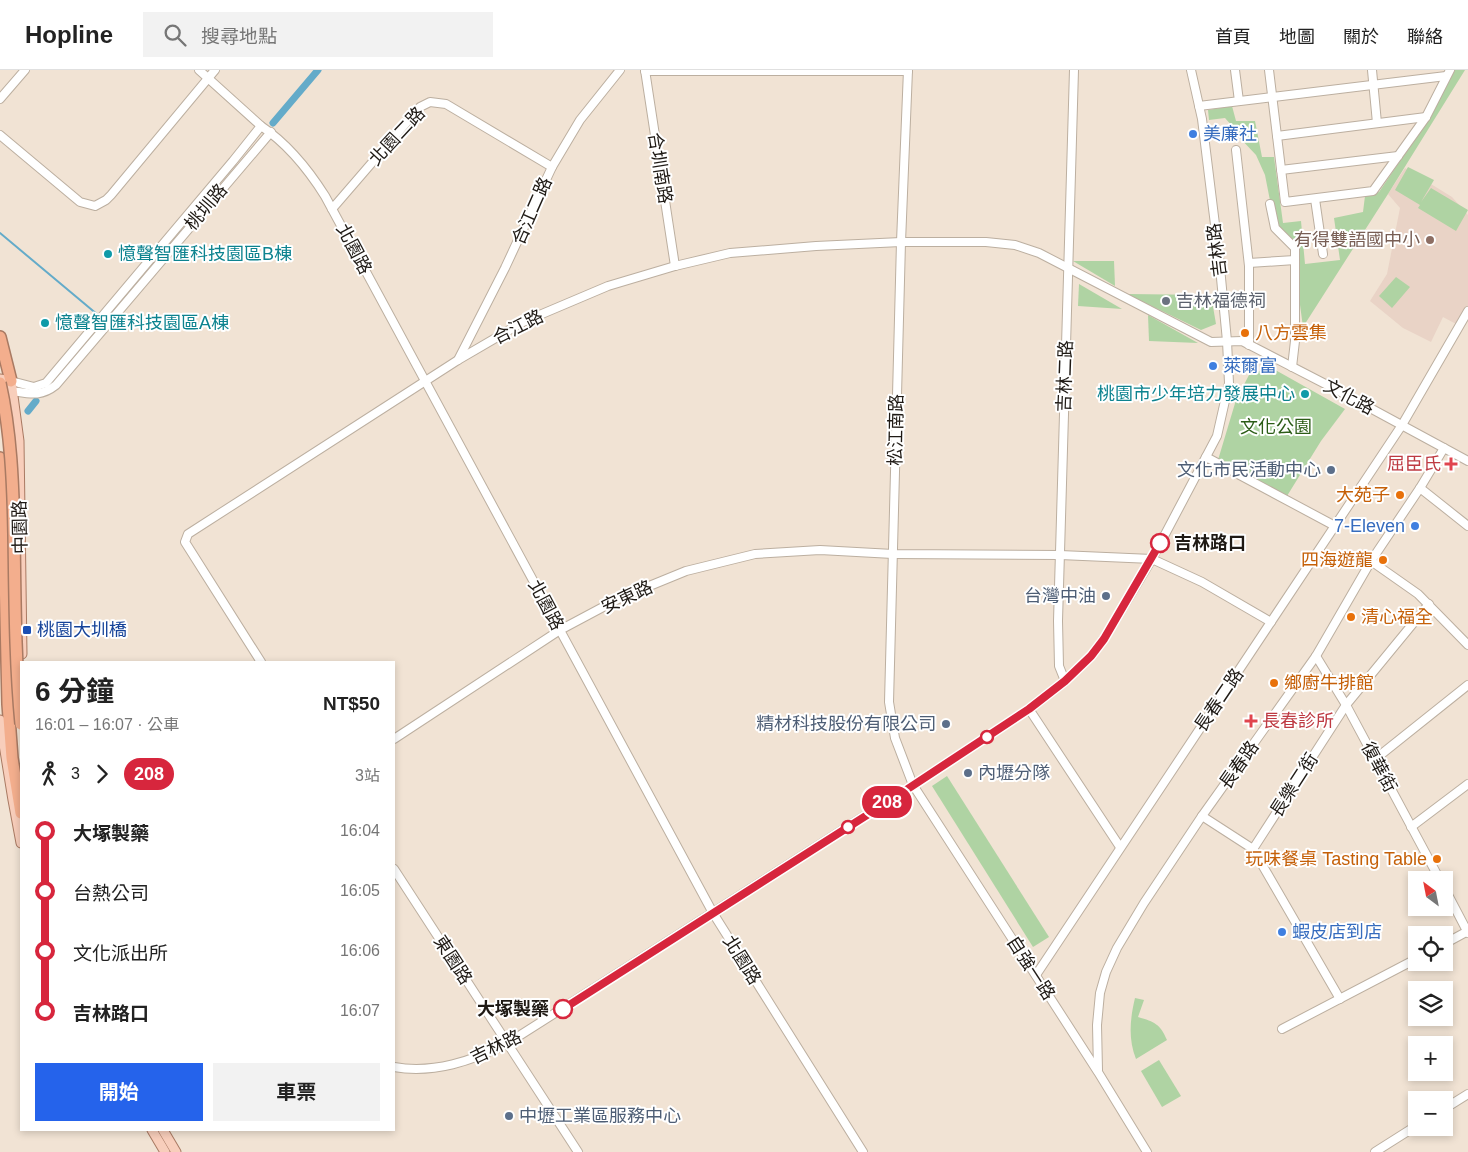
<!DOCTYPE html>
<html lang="zh-TW">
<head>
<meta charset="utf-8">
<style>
  :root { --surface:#fff; --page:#f2f2f2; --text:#222; --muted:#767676; --line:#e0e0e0; --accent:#2563eb }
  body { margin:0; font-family:Arial,"Noto Sans TC",sans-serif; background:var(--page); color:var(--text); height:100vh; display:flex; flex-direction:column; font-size:19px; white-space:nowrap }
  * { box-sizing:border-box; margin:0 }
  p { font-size:16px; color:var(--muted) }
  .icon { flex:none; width:28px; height:28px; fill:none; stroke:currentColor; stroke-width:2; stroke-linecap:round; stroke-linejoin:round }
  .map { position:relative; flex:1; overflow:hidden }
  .side { position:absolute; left:20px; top:591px; width:375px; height:470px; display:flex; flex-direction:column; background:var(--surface); border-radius:0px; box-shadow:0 2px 8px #0003 }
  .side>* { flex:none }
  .badge { padding:0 10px; border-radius:16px; font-size:18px; line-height:32px }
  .needle { width:32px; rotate:328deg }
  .controls { position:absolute; left:1408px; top:801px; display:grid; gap:10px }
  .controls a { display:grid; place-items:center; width:45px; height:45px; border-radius:0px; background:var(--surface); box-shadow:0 2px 8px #0003; font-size:25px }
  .map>.badge { position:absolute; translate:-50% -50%; box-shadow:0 0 0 2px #fff }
  .legs { display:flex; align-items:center; gap:8px; height:55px; padding:0 15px; font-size:16px }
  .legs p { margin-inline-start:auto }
  .headline { display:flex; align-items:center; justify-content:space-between; height:85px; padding:0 15px }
  h1 { font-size:28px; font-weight:700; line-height:38px }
  .primary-button { display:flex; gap:10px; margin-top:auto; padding:10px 15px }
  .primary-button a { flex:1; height:58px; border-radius:0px; background:var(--accent); color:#fff; font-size:20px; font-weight:700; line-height:58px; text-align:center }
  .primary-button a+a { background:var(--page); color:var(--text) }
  ul { padding:0 15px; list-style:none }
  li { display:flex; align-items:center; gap:18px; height:60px; font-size:19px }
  li i { display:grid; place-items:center; width:8px; height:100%; margin:0 6px; background:currentColor }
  li i::after { content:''; width:12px; height:12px; margin:-6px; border:4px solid; border-radius:50%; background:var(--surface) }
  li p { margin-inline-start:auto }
  li:first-child i { background:linear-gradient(#0000 50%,currentColor 0) }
  li:last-child i { background:linear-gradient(currentColor 50%,#0000 0) }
  header { display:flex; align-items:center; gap:30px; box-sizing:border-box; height:70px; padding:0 25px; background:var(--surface); border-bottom:1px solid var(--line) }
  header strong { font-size:24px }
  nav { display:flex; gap:28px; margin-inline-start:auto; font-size:18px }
  .search { width:350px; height:45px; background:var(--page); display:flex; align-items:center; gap:12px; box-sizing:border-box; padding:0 18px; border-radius:0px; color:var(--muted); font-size:19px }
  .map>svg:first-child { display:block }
  .education { fill:#e9d3c6 }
  .green { fill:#afd3a3 }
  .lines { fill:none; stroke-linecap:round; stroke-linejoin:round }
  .stream { stroke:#64abc9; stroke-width:2 }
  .canal { stroke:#64abc9; stroke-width:7 }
  .minor-casing { stroke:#bcafa0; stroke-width:10 }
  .major-casing { stroke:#a97a63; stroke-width:11 }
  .highway-casing { stroke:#a97a63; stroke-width:14 }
  .minor { stroke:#fff; stroke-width:8 }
  .major { stroke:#f8cebb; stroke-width:9 }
  .highway { stroke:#f3ae8d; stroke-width:11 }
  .highway-bridge-casing { stroke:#a97a63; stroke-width:14; stroke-linecap:butt }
  .highway-bridge { stroke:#f3ae8d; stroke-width:11 }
  .line-1-casing { stroke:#fff; stroke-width:11 }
  .line-1 { stroke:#d7263d; stroke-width:8 }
  .shop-dot { fill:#3f7fe0; stroke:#fff; stroke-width:2 }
  .education-dot { fill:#8d6e63; stroke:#fff; stroke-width:2 }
  .culture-dot { fill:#0f9aa8; stroke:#fff; stroke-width:2 }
  .worship-dot { fill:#6b7280; stroke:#fff; stroke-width:2 }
  .food-dot { fill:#e8710a; stroke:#fff; stroke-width:2 }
  .health-dot { fill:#e0444e; stroke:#fff; stroke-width:2 }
  .service-dot { fill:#5c6f8a; stroke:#fff; stroke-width:2 }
  .stop-1-dot { fill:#fff; stroke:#d7263d; stroke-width:2.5 }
  .transit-dot { fill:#1a4fb4; stroke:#fff; stroke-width:2 }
  .labels { text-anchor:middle; stroke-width:4; stroke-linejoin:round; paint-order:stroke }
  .shop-label { font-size:18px; fill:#366cbe; stroke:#fff; text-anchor:start }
  .street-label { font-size:18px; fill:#1f1a15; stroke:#fff }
  .education-label { font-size:18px; fill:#785e54; stroke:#fff; text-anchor:end }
  .culture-label { font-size:18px; fill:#0d838f; stroke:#fff; text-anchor:start }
  .worship-label { font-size:18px; fill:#5b616d; stroke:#fff; text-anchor:start }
  .food-label { font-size:18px; fill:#c56008; stroke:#fff; text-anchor:start }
  .park-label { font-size:18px; fill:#2b5c16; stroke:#fff }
  .health-label { font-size:18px; fill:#be3a42; stroke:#fff; text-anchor:end }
  .service-label { font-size:18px; fill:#4e5e75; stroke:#fff; text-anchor:end }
  .stop-label { font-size:18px; font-weight:bold; fill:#1f1a15; stroke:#fff; text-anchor:start }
  .transit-label { font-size:18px; fill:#164399; stroke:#fff; text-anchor:start }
</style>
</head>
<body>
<header>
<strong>Hopline</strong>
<div class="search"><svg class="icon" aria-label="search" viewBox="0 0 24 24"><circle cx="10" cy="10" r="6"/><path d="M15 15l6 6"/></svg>搜尋地點</div>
<nav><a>首頁</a><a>地圖</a><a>關於</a><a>聯絡</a></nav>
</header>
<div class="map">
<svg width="1468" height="1082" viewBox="0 0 1468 1082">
  <rect width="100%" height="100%" fill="#f1e3d4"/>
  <path class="education" d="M1405,98l47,29 16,18v92l-10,18 -15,-8 -12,25 -28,-14 -33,-27 17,-27 13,-66 -12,-14z"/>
  <g class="green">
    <path d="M1455,0h10l-77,124 -85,133 -8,-59v-24l-20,-18 -10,-51 -9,-20 -17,-18 -6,-1v-9l-8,-9 -16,2 -1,-10 24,-4 4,15h19l7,36h12l9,66 18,-2 4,43 35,-4 -6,-42 29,-6 2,-16 14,-4 46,-68z"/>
    <path d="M1408,97l26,13 -13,22 10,-14 37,22 -12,21 -38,-23 2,-3 -25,-15z"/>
    <path d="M1073,191h41l1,25z"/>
    <path d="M1396,207l14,10 -18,21 -13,-12z"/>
    <path d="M1079,214l43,25 -44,-3z"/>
    <path d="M1127,224l84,1 5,29 -15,6z"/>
    <path d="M1148,245l50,28 -49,-2z"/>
    <path d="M1270,297l75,42 -24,32 -34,55 -69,-36 18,-60 13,-25z"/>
    <path d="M947,706l102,161 -16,10 -101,-161z"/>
    <path d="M1135,928l9,2 -6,17c17,5 22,7 29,23l-31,19c-8,-20 -6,-40 -1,-61z"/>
    <path d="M1159,990l22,36 -19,11 -21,-36z"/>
  </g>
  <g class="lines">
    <path class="stream" d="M0,163l98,82"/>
    <g class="canal">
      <path d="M273,53l45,-53"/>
      <path d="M28,341l8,-10"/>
    </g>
    <g class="minor-casing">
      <g id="minor">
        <path d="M199,0l62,56c27,18 47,43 64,70l388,717 150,239"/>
        <path d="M645,0l30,196"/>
        <path d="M908,0l-7,172 -12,460 6,36 18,47 185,287 49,80"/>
        <path d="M1235,0l4,31"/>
        <path d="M1269,0l16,132 88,-11 53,-74 24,-47"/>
        <path d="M1372,0l5,53"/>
        <path d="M645,1h263"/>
        <path d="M0,29l25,-29"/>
        <path d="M1199,36l247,-30"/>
        <path d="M0,65l80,67 15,4 11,-6 5,-5 104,-125"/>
        <path d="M1277,66l149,-19"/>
        <path d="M1236,80l13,116v79"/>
        <path d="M1281,100l117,-14"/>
        <path d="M1315,129l8,55"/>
        <path d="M1270,134l5,24 20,20v93l-3,26"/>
        <path d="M332,139l88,-102 10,-5 16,2 106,63"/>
        <path d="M1249,193l46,-3"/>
        <path d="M458,290l47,-92 47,-101 28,-47 40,-50"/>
        <path d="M11,311l23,6 12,-4 187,-222 28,-35"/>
        <path d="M12,321c19,3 29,6 44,-6l215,-253"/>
        <path d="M1206,387l129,69"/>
        <path d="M1420,418l48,38"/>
        <path d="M1371,491l47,33 50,51"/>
        <path d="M1316,586l30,49 94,175"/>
        <path d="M261,592l-76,-120 3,-8 270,-174 65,-38 85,-36 67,-20 55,-13 86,-7 85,-4h85l29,3 24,8 172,89 31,-1 93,48 133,72"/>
        <path d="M1065,611l-6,-15 -1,-45 16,-551"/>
        <path d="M1029,639l91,138"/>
        <path d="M394,669l166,-109 60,-32 66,-27 69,-17 65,-4 73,4 167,1 92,4 50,23 69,40"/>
        <path d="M1374,690l94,-75"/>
        <path d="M1202,746l51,33 93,-144 83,-101"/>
        <path d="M1411,757l57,-43"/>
        <path d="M1253,779l87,150"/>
        <path d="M394,799l184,283"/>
        <path d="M1444,817l24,46"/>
        <path d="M1444,874l24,-13"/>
        <path d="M1036,905l366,-550 66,-114"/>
        <path d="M1282,959l134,-70"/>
        <path d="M394,997c40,7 78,-6 114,-24l405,-258 116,-76 36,-28 26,-25 13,-17 48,-80 65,-123 12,-53 -2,-42 -8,-84 -17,-138 -11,-49"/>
        <path d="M1098,1000l-1,-45 3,-32 6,-21 11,-24 27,-45 58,-87 114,-160 55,-95 49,-73 24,-40"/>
        <path d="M1444,1039l24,-15"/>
        <path d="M1375,1082l41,-26"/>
      </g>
    </g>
    <g class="major-casing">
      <g id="major">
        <path d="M0,309l11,2 8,60 3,213"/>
        <path d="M0,650l13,80 8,43"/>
        <path d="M152,1060l13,22"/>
        <path d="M163,1060l13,22"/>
      </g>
    </g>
    <g class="highway-casing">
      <g id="highway">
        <path d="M0,267l11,44"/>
        <path d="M0,388l3,28 5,218 4,54 9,55"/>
      </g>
    </g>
    <use href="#minor" class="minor"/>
    <use href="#major" class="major"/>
    <use href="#highway" class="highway"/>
    <g class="highway-bridge-casing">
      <path id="highway-bridge" d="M0,313c11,49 13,101 14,151 1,64 1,127 7,190"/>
    </g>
    <use href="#highway-bridge" class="highway-bridge"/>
  </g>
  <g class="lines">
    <g class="line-1-casing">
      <path id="line-1" d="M563,939l334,-213 132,-87 36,-28 26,-25 13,-17 56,-96"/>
    </g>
    <use href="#line-1" class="line-1"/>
  </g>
  <g class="shop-dot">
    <circle cx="1193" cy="64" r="5"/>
    <circle cx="1213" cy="296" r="5"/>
    <circle cx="1415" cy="456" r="5"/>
    <circle cx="1282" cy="862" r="5"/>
  </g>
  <circle class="education-dot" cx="1430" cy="170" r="5"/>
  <g class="culture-dot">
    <circle cx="108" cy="184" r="5"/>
    <circle cx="45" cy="253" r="5"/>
    <circle cx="1305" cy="324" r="5"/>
  </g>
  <circle class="worship-dot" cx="1166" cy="231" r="5"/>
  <g class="food-dot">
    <circle cx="1245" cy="263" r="5"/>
    <circle cx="1400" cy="425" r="5"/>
    <circle cx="1383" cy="490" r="5"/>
    <circle cx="1351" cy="547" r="5"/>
    <circle cx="1274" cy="613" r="5"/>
    <circle cx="1437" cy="789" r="5"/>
  </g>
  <g class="health-dot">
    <path d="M1448.5 386.5h5v5h5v5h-5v5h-5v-5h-5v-5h5z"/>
    <path d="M1248.5 643.5h5v5h5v5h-5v5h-5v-5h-5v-5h5z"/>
  </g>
  <g class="service-dot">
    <circle cx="1331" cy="400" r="5"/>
    <circle cx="1106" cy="526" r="5"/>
    <circle cx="946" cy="654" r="5"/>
    <circle cx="968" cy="703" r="5"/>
    <circle cx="509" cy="1046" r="5"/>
  </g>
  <g class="stop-1-dot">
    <circle cx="1160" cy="473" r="9"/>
    <circle cx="987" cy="667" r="6"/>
    <circle cx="848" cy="757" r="6"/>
    <circle cx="563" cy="939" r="9"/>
  </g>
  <rect class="transit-dot" x="22" y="555" width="10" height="10" rx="2.5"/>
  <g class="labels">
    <g class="shop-label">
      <text x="1203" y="70">美廉社</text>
      <text x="1223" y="302">萊爾富</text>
      <text x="1405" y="462" text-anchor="end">7-Eleven</text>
      <text x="1292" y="868">蝦皮店到店</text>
    </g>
    <g class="street-label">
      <text transform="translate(397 66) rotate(-47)" y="6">北園二路</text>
      <text transform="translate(660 98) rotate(81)" y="6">合圳南路</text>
      <text transform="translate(206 137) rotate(-50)" y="6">桃圳路</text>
      <text transform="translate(532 141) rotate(-66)" y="6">合江二路</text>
      <text transform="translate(354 179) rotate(62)" y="6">北園路</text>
      <text transform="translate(1217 180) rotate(-97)" y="6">吉林路</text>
      <text transform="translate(518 257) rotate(-27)" y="6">合江路</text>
      <text transform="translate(1065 306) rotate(-88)" y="6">吉林二路</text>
      <text transform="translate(1349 327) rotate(28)" y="6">文化路</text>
      <text transform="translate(896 360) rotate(-89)" y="6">松江南路</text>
      <text transform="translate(20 457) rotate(-91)" y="6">中園路</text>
      <text transform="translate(627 527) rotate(-25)" y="6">安東路</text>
      <text transform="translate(546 535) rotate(62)" y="6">北園路</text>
      <text transform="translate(1219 630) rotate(-56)" y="6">長春二路</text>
      <text transform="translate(1239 695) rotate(-55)" y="6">長春路</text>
      <text transform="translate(1379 697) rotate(62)" y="6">復華街</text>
      <text transform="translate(1294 715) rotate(-57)" y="6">長樂二街</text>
      <text transform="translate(453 890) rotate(57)" y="6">東園路</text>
      <text transform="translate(742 890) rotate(58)" y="6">北園路</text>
      <text transform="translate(1031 898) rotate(57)" y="6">自強一路</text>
      <text transform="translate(496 977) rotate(-26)" y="6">吉林路</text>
    </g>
    <g class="education-label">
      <text x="1420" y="176">有得雙語國中小</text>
    </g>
    <g class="culture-label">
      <text x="118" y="190">憶聲智匯科技園區B棟</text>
      <text x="55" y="259">憶聲智匯科技園區A棟</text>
      <text x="1295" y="330" text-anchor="end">桃園市少年培力發展中心</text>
    </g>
    <g class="worship-label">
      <text x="1176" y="237">吉林福德祠</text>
    </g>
    <g class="food-label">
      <text x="1255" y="269">八方雲集</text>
      <text x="1390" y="431" text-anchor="end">大苑子</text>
      <text x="1373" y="496" text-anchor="end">四海遊龍</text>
      <text x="1361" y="553">清心福全</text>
      <text x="1284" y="619">鄉廚牛排館</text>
      <text x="1427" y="795" text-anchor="end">玩味餐桌 Tasting Table</text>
    </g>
    <g class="park-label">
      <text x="1276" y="363">文化公園</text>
    </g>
    <g class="health-label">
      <text x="1441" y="400">屈臣氏</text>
      <text x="1262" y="657" text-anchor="start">長春診所</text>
    </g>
    <g class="service-label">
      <text x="1321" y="406">文化市民活動中心</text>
      <text x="1096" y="532">台灣中油</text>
      <text x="936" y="660">精材科技股份有限公司</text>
      <text x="978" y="709" text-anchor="start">內壢分隊</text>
      <text x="519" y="1052" text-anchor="start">中壢工業區服務中心</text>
    </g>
    <g class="stop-label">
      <text x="1174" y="479">吉林路口</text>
      <text x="549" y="945" text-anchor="end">大塚製藥</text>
    </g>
    <g class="transit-label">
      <text x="37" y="566">桃園大圳橋</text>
    </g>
  </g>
</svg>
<div class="controls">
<a><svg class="needle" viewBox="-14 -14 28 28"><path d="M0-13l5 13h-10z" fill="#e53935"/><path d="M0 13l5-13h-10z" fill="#767676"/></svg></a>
<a><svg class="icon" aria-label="locate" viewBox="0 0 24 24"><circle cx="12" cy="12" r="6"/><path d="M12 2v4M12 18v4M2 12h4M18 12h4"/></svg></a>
<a><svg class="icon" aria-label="layers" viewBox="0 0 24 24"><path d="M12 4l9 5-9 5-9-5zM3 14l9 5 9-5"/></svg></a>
<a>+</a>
<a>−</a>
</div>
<b class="badge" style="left:887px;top:732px;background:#d7263d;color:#fff">208</b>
<section class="side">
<div class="headline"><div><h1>6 分鐘</h1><p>16:01 – 16:07 · 公車</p></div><b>NT$50</b></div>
<div class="legs"><svg class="icon" aria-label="walk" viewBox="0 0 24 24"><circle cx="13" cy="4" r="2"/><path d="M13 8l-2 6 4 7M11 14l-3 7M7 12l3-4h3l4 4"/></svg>3<svg class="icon" aria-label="forward" viewBox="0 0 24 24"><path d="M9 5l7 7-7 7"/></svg><b class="badge" style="background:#d7263d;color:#fff">208</b><p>3站</p></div>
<ul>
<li><i style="color:#d7263d"></i><b>大塚製藥</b><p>16:04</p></li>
<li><i style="color:#d7263d"></i><span>台熱公司</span><p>16:05</p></li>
<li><i style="color:#d7263d"></i><span>文化派出所</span><p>16:06</p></li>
<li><i style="color:#d7263d"></i><b>吉林路口</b><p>16:07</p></li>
</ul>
<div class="primary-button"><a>開始</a><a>車票</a></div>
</section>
</div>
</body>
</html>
